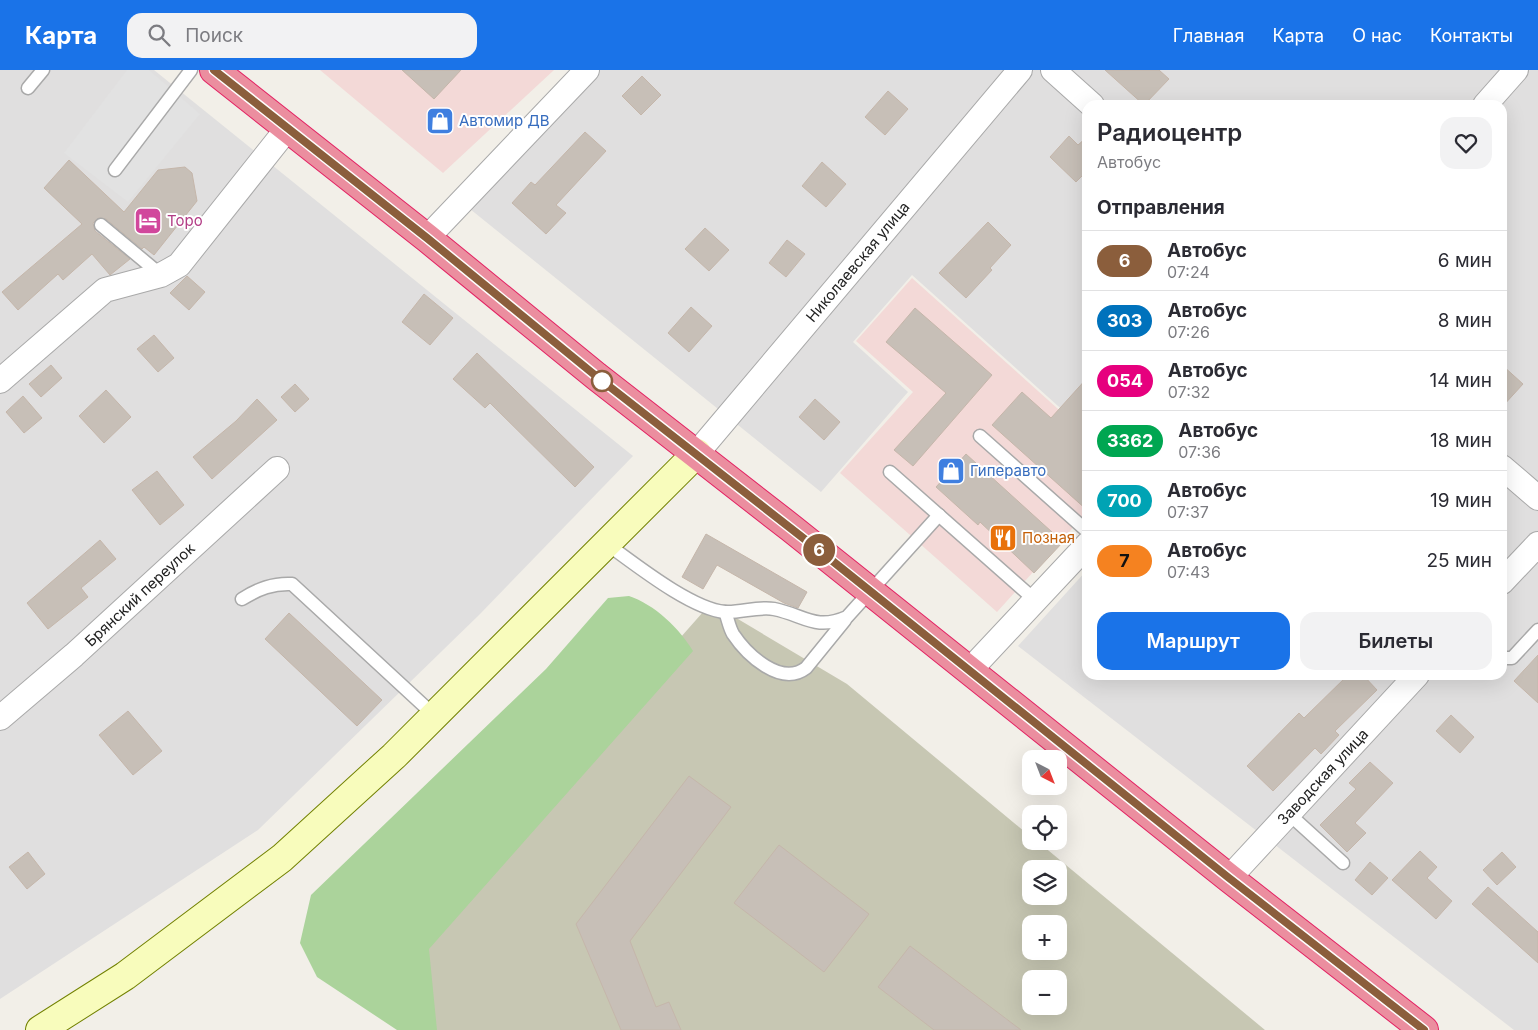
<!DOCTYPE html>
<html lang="ru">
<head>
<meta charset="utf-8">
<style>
  :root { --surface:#fff; --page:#f2f2f3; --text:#2b2b33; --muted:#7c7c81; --line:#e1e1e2; --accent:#1a73e8 }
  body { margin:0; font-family:Inter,sans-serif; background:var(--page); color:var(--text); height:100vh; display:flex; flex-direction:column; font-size:19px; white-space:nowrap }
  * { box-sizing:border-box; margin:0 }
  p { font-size:16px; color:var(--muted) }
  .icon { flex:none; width:28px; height:28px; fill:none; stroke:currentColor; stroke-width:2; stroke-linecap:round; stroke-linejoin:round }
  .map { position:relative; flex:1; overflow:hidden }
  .details { position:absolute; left:1082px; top:30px; width:425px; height:580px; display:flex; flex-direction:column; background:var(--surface); border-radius:15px; box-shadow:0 5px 20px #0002 }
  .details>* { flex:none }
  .badge { padding:0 10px; border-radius:16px; font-size:18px; line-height:32px }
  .needle { width:32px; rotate:138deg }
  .fabs { position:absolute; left:1022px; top:680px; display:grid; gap:10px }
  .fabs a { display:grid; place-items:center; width:45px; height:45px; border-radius:10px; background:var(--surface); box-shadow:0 5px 20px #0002; font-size:25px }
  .map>.badge { position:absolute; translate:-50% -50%; box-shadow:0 0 0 2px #fff }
  h2 { padding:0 15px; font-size:19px; line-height:45px }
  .round { display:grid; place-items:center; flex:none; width:52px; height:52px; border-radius:15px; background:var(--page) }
  .overview { display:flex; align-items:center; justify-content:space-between; height:85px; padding:0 15px }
  h1 { font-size:24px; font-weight:600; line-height:38px }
  .cta { display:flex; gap:10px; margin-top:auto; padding:10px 15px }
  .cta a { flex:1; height:58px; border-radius:15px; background:var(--accent); color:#fff; font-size:20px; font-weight:600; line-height:58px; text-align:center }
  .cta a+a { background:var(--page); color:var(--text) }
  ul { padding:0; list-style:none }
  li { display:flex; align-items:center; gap:15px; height:60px; padding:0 15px; border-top:1px solid var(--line) }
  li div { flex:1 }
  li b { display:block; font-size:19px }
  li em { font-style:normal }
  li .badge { min-width:55px; font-weight:700; text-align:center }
  header { display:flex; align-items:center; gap:30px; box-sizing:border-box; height:70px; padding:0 25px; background:var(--accent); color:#fff }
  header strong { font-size:24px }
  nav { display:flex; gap:28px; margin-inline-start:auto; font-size:18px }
  .search { width:350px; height:45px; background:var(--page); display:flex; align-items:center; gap:12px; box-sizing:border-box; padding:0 18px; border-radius:15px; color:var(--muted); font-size:19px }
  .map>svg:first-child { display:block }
  .residential { fill:#e0dfdf }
  .commercial { fill:#f3d9d7 }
  .construction { fill:#c7c7b3; fill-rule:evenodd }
  .forest { fill:#abd39b }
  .parking { fill:#e2e2e2 }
  .building { fill:#c7bfb7; stroke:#c5b6aa }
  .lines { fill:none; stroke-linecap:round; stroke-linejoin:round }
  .lane-casing { stroke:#a9a9a9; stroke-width:15 }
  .street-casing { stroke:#a9a9a9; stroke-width:26 }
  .secondary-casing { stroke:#728100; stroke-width:30 }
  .highway-casing { stroke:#e32263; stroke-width:30 }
  .lane { stroke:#fff; stroke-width:12 }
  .street { stroke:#fff; stroke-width:24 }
  .secondary { stroke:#f8fcbc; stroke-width:28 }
  .highway { stroke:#eb8e9f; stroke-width:28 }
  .line-casing { stroke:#fff; stroke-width:11 }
  .line { stroke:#8b5e3c; stroke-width:8 }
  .stop-dot { fill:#fff; stroke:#8b5e3c; stroke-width:2.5 }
  .labels { text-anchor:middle; stroke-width:4; stroke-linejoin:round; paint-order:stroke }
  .shop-label { font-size:15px; fill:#366cbe; stroke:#fff; text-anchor:start }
  .hotel-label { font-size:15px; fill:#b23c85; stroke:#fff; text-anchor:start }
  .street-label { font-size:15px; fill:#222; stroke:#fff }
  .food-label { font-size:15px; fill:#c56008; stroke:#fff; text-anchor:start }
</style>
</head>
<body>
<header>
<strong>Карта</strong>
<div class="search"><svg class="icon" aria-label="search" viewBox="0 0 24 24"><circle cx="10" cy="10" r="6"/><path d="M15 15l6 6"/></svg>Поиск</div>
<nav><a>Главная</a><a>Карта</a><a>О нас</a><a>Контакты</a></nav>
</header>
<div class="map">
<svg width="1538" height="960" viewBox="0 0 1538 960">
  <rect width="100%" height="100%" fill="#f2efe8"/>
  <g class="residential">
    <path d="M0,0h154l479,386 -154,159 -221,215 -258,169z"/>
    <path d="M599,0h939v960h-24l-496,-384 69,-76 1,105h414v-570h-414l-1,327 -175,-157 -59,67 55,50 -87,100 -351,-283z"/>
  </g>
  <g class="commercial">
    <path d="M320,0h234l-111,103z"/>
    <path d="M912,208l175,157v77l-90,100 -157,-139 73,-81 -57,-51z"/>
  </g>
  <path class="construction" d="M711,533l136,81 184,153v4h6l228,189h-841l-4,-98zM1031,799h28v27h-28zM1031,854h28v27h-28zM1031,909h28v27h-28z"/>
  <path class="forest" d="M629,526c25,8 51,33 64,55l-264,298 8,81h-40l-80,-53 -17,-34 11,-48 235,-226 62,-71z"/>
  <path class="parking" d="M127,0h22l51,44 -72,88 -64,-49z"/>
  <g class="building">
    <path d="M402,0h59l-27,29z"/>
    <path d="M1105,0h54l10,9 -25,26z"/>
    <path d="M642,6l19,19 -20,20 -19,-19z"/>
    <path d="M888,21l20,18 -23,26 -20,-18z"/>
    <path d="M585,62l21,19 -50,54 10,8 -20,21 -34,-31 19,-21 4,3z"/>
    <path d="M1069,66l9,9 10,-9v34l-12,12 -26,-25z"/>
    <path d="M69,90l55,52 34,-42 27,-3 7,6 5,28 -43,54 -10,-8 -2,2 -36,-30 -8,-1 -5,5 2,8 35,28 -20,16 -18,-21 -29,26 -5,-6 -40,36 -16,-18 80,-68 -38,-36z"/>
    <path d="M822,92l24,22 -20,23 -24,-21z"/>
    <path d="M988,152l23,23 -21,23 2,2 -26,28 -27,-25z"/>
    <path d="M705,158l24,22 -20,21 -24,-22z"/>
    <path d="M787,170l18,14 -19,23 -17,-14z"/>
    <path d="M187,206l18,16 -16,18 -19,-17z"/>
    <path d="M424,224l29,24 -23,27 -28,-23z"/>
    <path d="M691,237l21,19 -23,26 -21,-19z"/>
    <path d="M915,238l77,67 -79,91 -19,-16 52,-57 -60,-51z"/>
    <path d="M154,265l20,23 -16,14 -21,-23z"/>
    <path d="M477,283l117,114 -19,20 -85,-84 -5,5 -32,-29z"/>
    <path d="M51,295l11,13 -21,19 -12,-13z"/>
    <path d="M1502,295l21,19 -21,23z"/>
    <path d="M1088,307v134l-96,-86 30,-33 29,26z"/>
    <path d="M295,314l14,15 -14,13 -14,-15z"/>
    <path d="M106,320l25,27 -27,26 -25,-27z"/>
    <path d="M23,326l19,22 -18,15 -18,-21z"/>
    <path d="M257,329l20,21 -65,59 -19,-22 43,-36z"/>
    <path d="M815,329l25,23 -16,18 -25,-23z"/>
    <path d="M966,384l97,88 -29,31 -54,-51 -2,3 -42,-38z"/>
    <path d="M157,401l27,34 -24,20 -28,-35z"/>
    <path d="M706,464l101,58 -9,16 -14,-5 -67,-38 -14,24 -21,-12z"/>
    <path d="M100,470l16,19 -35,29 7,9 -40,32 -21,-26z"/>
    <path d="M289,543l93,87 -25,26 -92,-87z"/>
    <path d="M1538,585v48l-24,-22z"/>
    <path d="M1348,605h15l14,15 -42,41 4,4 -18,19 -6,-6 -42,43 -26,-25 52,-53 5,5z"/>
    <path d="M128,641l34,40 -29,24 -34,-40z"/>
    <path d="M1451,645l23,22 -14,16 -24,-22z"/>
    <path d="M1370,692l23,21 -38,40 11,10 -19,19 -27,-27 36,-36 -7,-6z"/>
    <path d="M689,706l42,31 -101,134 26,66 13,-5 12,28h-60l-45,-106z"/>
    <path d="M779,775l90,69 -45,58 -90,-69z"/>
    <path d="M1420,781l17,16 -10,11 25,23 -16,18 -44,-39z"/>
    <path d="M28,782l17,22 -18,15 -18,-22z"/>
    <path d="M1502,782l14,15 -19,18 -14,-15z"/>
    <path d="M1370,792l18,16 -16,17 -17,-15z"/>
    <path d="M1488,817l50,45v31l-66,-59z"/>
    <path d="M910,876l111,84h-87l-56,-43z"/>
  </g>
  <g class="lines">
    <g class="lane-casing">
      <g id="lane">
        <path d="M28,18l15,-18"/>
        <path d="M115,100l76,-100"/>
        <path d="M101,155l60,50"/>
        <path d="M980,366l108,96"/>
        <path d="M890,402l145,128"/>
        <path d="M607,474c28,20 84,65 118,68 16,1 33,-6 49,-3 30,6 41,22 73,8l92,-102"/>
        <path d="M242,529c16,-10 31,-16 50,-15l143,132"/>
        <path d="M725,542c3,7 4,15 8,22 14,21 48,53 73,34l39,-48"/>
        <path d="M1502,588h10l26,-28"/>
        <path d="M1289,744l54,49"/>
      </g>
    </g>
    <g class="street-casing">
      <g id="street">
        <path d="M1053,0l39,35"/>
        <path d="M1485,35l31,-35"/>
        <path d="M427,168l160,-168"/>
        <path d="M0,311l105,-91 56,-15 18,-10 108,-136"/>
        <path d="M697,383l323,-383"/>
        <path d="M1502,397l36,31"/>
        <path d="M1502,512l36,-38"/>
        <path d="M970,600l118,-126"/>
        <path d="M0,648l74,-63 203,-186"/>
        <path d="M1229,808l188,-203"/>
      </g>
    </g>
    <g class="secondary-casing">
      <path id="secondary" d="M40,960l85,-54 157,-118 112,-102 303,-303"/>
    </g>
    <g class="highway-casing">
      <path id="highway" d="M214,0l213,168 169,138 195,152 438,350 195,152"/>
    </g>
    <use href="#lane" class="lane"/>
    <use href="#street" class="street"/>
    <use href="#secondary" class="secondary"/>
    <use href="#highway" class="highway"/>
  </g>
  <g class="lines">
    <g class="line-casing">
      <path id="line" d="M214,0l213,168 169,138 234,183 399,319 195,152"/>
    </g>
    <use href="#line" class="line"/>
  </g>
  <defs>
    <g id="shop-square" transform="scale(1.4375)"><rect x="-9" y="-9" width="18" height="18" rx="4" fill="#3f7fe0" stroke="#fff"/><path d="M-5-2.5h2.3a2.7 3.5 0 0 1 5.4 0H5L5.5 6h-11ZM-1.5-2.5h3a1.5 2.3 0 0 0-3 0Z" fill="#fff"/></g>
    <g id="hotel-square" transform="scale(1.4375)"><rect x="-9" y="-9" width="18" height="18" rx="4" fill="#d1479c" stroke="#fff"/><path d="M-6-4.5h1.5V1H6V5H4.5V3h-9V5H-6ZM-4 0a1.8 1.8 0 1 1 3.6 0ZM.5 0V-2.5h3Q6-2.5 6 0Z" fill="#fff"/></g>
    <g id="restaurant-square" transform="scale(1.4375)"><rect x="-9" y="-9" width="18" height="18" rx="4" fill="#e8710a" stroke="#fff"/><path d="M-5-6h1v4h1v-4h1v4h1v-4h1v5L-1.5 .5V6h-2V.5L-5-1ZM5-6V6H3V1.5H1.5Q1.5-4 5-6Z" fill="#fff"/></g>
  </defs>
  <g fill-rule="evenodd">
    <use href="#shop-square" x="440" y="51"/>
    <use href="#hotel-square" x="148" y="151"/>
    <use href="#shop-square" x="951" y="401"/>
    <use href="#restaurant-square" x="1003" y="468"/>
  </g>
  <circle class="stop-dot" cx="602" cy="311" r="10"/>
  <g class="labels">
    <g class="shop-label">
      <text x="459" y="56">Автомир ДВ</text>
      <text x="970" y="406">Гиперавто</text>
    </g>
    <g class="hotel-label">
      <text x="167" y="156">Торо</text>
    </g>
    <g class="street-label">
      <text transform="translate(858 192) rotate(-50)" y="5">Николаевская улица</text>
      <text transform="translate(140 525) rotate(-43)" y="5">Брянский переулок</text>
      <text transform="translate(1323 707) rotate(-47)" y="5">Заводская улица</text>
    </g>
    <g class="food-label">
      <text x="1022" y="473">Позная</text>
    </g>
  </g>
</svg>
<div class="fabs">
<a><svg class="needle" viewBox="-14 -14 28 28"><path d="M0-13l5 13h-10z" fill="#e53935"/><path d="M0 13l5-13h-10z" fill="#7c7c81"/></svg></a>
<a><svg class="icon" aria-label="locate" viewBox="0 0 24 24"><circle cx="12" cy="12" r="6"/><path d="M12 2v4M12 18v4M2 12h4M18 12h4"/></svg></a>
<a><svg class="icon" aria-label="layers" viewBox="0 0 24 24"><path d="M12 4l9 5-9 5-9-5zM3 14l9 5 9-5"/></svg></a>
<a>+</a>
<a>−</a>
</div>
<b class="badge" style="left:819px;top:480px;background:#8b5e3c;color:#fff">6</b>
<section class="details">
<div class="overview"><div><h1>Радиоцентр</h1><p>Автобус</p></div><a class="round"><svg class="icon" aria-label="heart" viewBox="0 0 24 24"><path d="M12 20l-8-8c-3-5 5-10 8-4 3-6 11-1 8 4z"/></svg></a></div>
<h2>Отправления</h2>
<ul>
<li><span class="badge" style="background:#8b5e3c;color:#fff">6</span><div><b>Автобус</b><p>07:24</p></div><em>6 мин</em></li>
<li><span class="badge" style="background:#0072bc;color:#fff">303</span><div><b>Автобус</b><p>07:26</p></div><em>8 мин</em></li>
<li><span class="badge" style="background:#e6007e;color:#fff">054</span><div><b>Автобус</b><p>07:32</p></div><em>14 мин</em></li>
<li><span class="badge" style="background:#00a651;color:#fff">3362</span><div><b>Автобус</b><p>07:36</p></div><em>18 мин</em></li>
<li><span class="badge" style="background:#00a3b4;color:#fff">700</span><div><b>Автобус</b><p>07:37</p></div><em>19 мин</em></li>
<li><span class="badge" style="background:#f58220;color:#111">7</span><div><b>Автобус</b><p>07:43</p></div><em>25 мин</em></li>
</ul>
<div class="cta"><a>Маршрут</a><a>Билеты</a></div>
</section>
</div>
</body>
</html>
